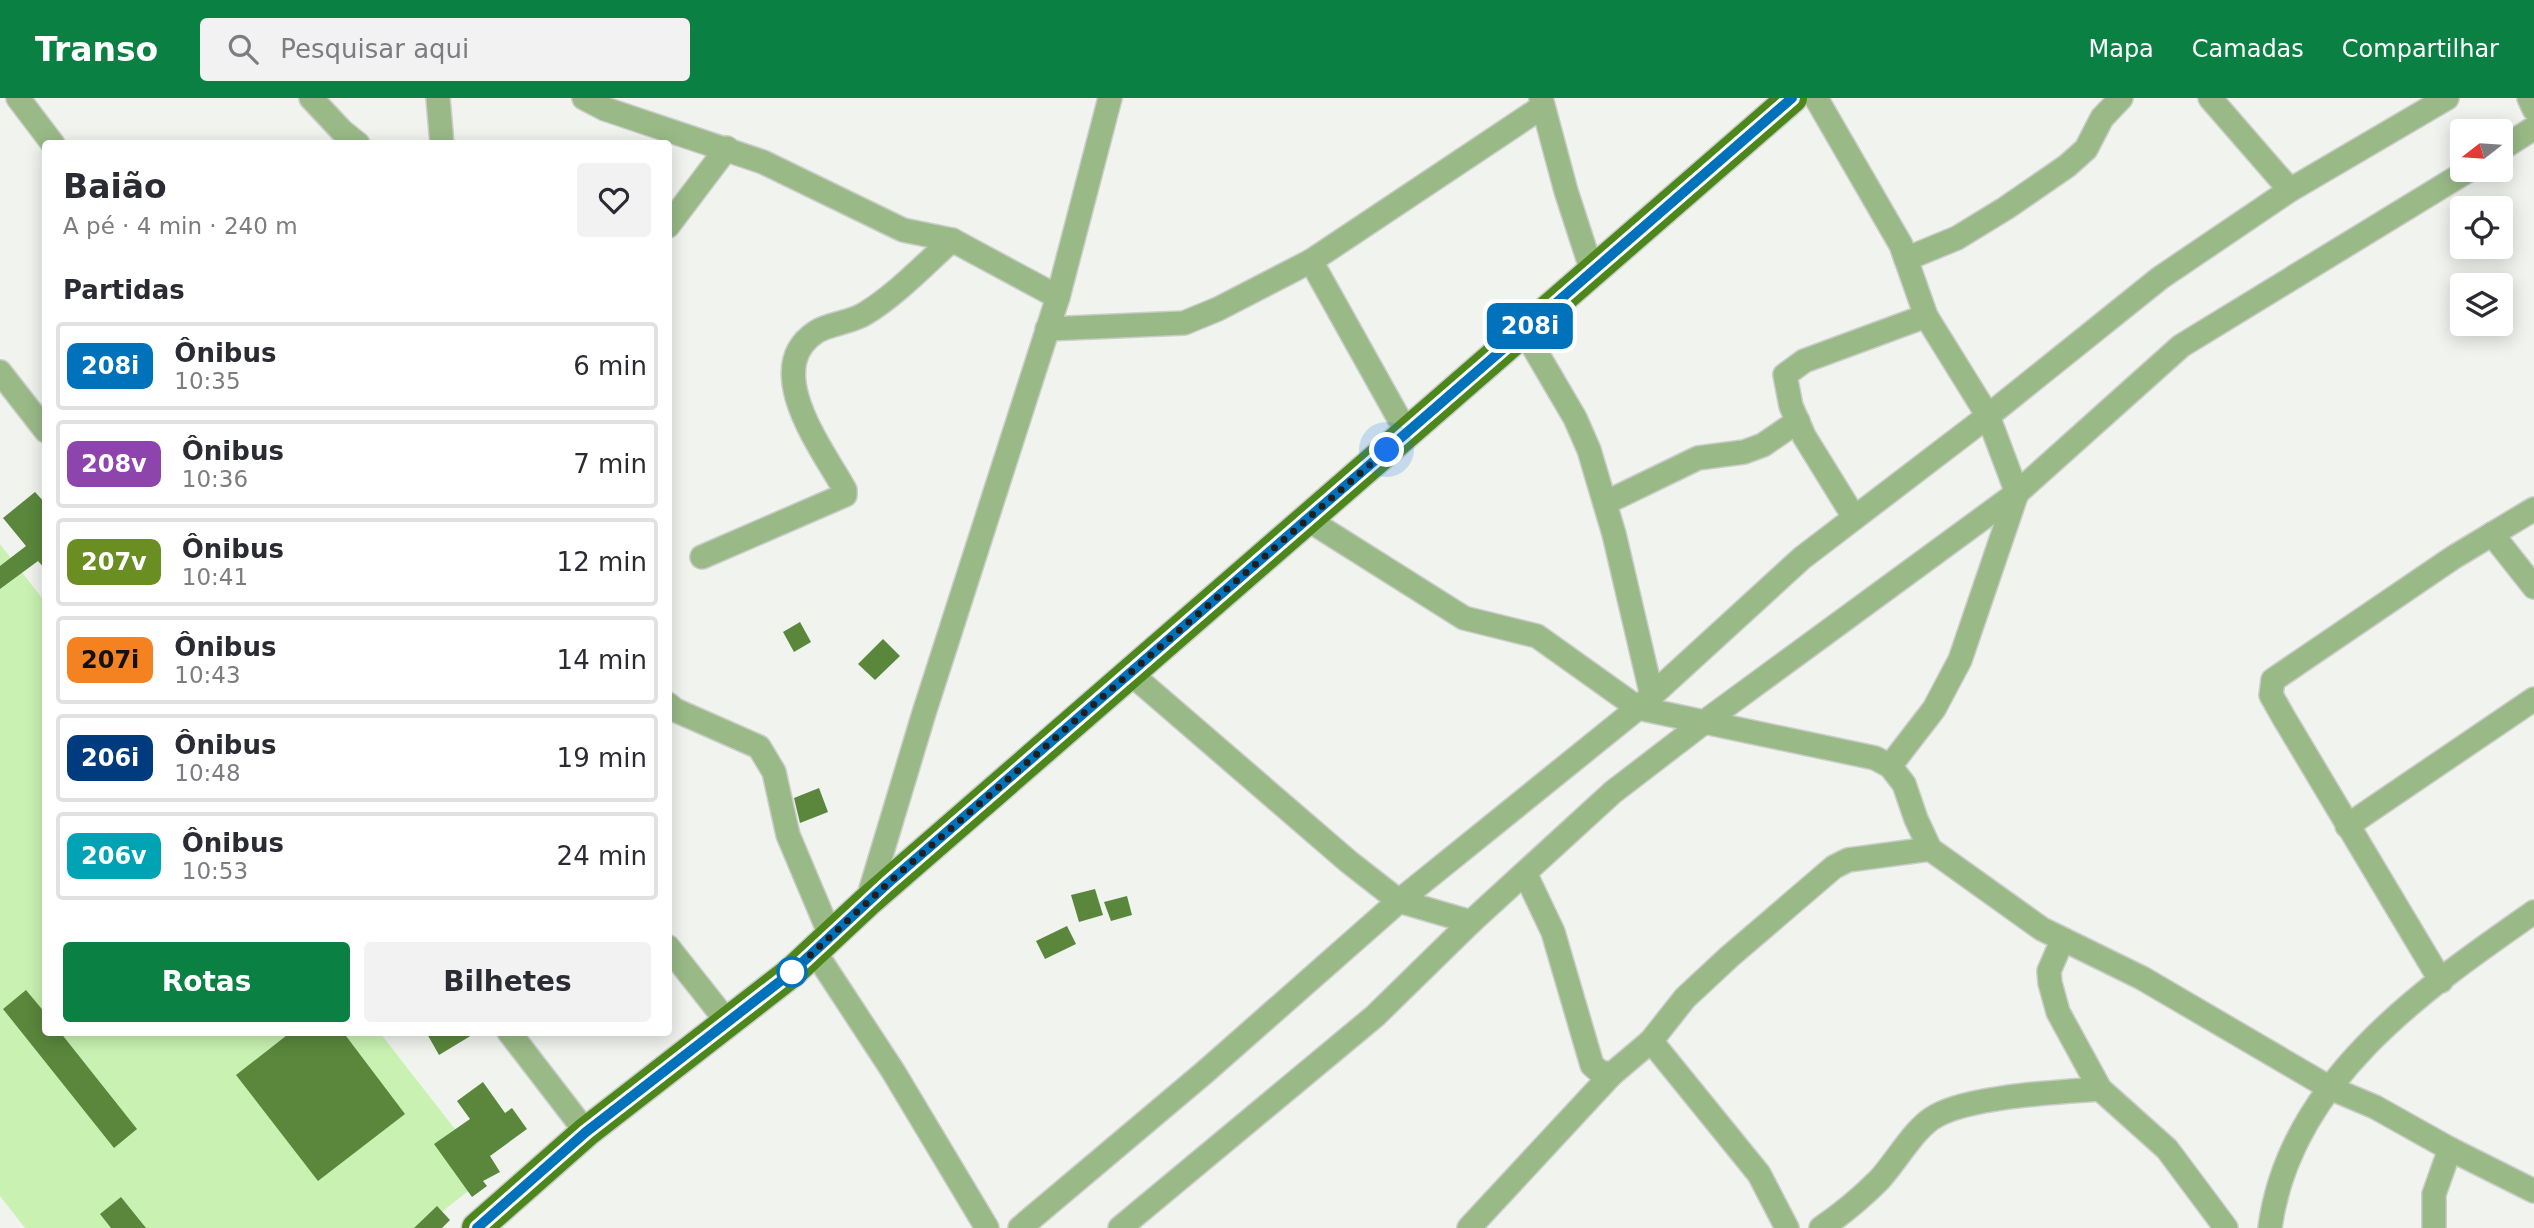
<!DOCTYPE html>
<html lang="pt">
<head>
<meta charset="utf-8">
<style>
  :root { --surface:#fff; --page:#f2f2f3; --text:#2b2b33; --muted:#7c7c81; --line:#e1e1e2; --accent:#0b8043 }
  body { margin:0; font-family:"DejaVu Sans",sans-serif; background:var(--page); color:var(--text); height:100vh; display:flex; flex-direction:column; font-size:26px; white-space:nowrap }
  * { box-sizing:border-box; margin:0 }
  p { font-size:23px; color:var(--muted) }
  .icon { flex:none; width:38px; height:38px; fill:none; stroke:currentColor; stroke-width:2; stroke-linecap:round; stroke-linejoin:round }
  .map { position:relative; flex:1; overflow:hidden }
  .sheet { position:absolute; left:42px; top:42px; width:630px; height:896px; display:flex; flex-direction:column; background:var(--surface); border-radius:7px; box-shadow:0 4px 18px #0003 }
  .sheet>* { flex:none }
  .badge { padding:0 14px; border-radius:10px; font-size:24px; line-height:46px }
  .needle { width:46px; rotate:253deg }
  .tools { position:absolute; left:2450px; top:21px; display:grid; gap:14px }
  .tools a { display:grid; place-items:center; width:63px; height:63px; border-radius:7px; background:var(--surface); box-shadow:0 4px 18px #0003; font-size:35px }
  .you { position:absolute; width:35px; height:35px; margin:-18px; border:5px solid #fff; border-radius:50%; background:#1a73e8; box-shadow:0 0 0 10px #1a73e833 }
  .map>.badge { position:absolute; translate:-50% -50%; box-shadow:0 0 0 4px #fff }
  h2 { padding:0 21px; font-size:26px; line-height:63px }
  .round { display:grid; place-items:center; flex:none; width:74px; height:74px; border-radius:7px; background:var(--page) }
  .headline { display:flex; align-items:center; justify-content:space-between; height:119px; padding:0 21px }
  h1 { font-size:33px; font-weight:700; line-height:52px }
  .primary-button { display:flex; gap:14px; margin-top:auto; padding:14px 21px }
  .primary-button a { flex:1; height:80px; border-radius:7px; background:var(--accent); color:#fff; font-size:28px; font-weight:700; line-height:80px; text-align:center }
  .primary-button a+a { background:var(--page); color:var(--text) }
  ul { padding:0; list-style:none }
  li { display:flex; align-items:center; gap:21px; height:88px; margin:0 14px 10px; padding:0 7px; border:4px solid var(--line); border-radius:7px }
  li div { flex:1 }
  li b { display:block; font-size:26px }
  li em { font-style:normal }
  li .badge { min-width:77px; font-weight:700; text-align:center }
  header { display:flex; align-items:center; gap:42px; box-sizing:border-box; height:98px; padding:0 35px; background:var(--accent); color:#fff }
  header strong { font-size:33px }
  nav { display:flex; gap:38px; margin-inline-start:auto; font-size:24px }
  .search { width:490px; height:63px; background:var(--page); display:flex; align-items:center; gap:18px; box-sizing:border-box; padding:0 24px; border-radius:7px; color:var(--muted); font-size:26px }
  .map>svg:first-child { display:block }
  .green { fill:#c9f2b2 }
  .building { fill:#5a873c }
  .lines { fill:none; stroke-linecap:round; stroke-linejoin:round }
  .minor-casing { stroke:#cacdc9; stroke-width:26 }
  .major-casing { stroke:#cacdc9; stroke-width:33 }
  .minor { stroke:#99ba87; stroke-width:23 }
  .major { stroke:#4d871b; stroke-width:30 }
  .line-casing { stroke:#fff; stroke-width:16 }
  .line { stroke:#0072bc; stroke-width:10 }
  .walk { stroke:#1f201e; stroke-width:7; stroke-dasharray:0 12.6 }
  .stop-dot { fill:#fff; stroke:#0072bc; stroke-width:3.5 }
</style>
</head>
<body>
<header>
<strong>Transo</strong>
<div class="search"><svg class="icon" aria-label="search" viewBox="0 0 24 24"><circle cx="10" cy="10" r="6"/><path d="M15 15l6 6"/></svg>Pesquisar aqui</div>
<nav><a>Mapa</a><a>Camadas</a><a>Compartilhar</a></nav>
</header>
<div class="map">
<svg width="2534" height="1130" viewBox="0 0 2534 1130">
  <rect width="100%" height="100%" fill="#f0f3ee"/>
  <path class="green" d="M0,446l45,58 1,430 334,1 110,141 -69,54h-396l-25,-32z"/>
  <g class="building">
    <path d="M35,394l11,12v66l-8,-9 -38,28v-23l26,-20 -23,-28z"/>
    <path d="M800,524l11,20 -17,10 -11,-20z"/>
    <path d="M883,541l17,17 -25,24 -17,-16z"/>
    <path d="M819,690l9,24 -28,11 -6,-25z"/>
    <path d="M1095,791l8,26 -24,7 -8,-27z"/>
    <path d="M1127,798l5,19 -21,6 -7,-19z"/>
    <path d="M1067,828l9,18 -31,15 -9,-18z"/>
    <path d="M26,892l20,24v18h14l77,97 -23,19 -111,-139z"/>
    <path d="M291,934h52l62,82 -87,67 -82,-106z"/>
    <path d="M426,934h51l-38,23z"/>
    <path d="M483,984l22,31 7,-5 15,21 -37,27 10,16 -17,9 4,5 -15,11 -38,-53 36,-25 -13,-18z"/>
    <path d="M121,1099l25,31h-35l-11,-14z"/>
    <path d="M437,1108l13,14 -8,8h-28z"/>
  </g>
  <g class="lines">
    <g class="minor-casing">
      <g id="minor">
        <path d="M18,0l35,46"/>
        <path d="M311,0l31,33 16,13"/>
        <path d="M438,0l4,46"/>
        <path d="M584,0l21,11 158,53 140,68 49,10 106,57"/>
        <path d="M1541,0l25,93 26,80"/>
        <path d="M1816,0l85,147 25,71 62,100 29,77 -57,167 -26,49 -44,57"/>
        <path d="M2210,0l80,92"/>
        <path d="M2529,0l5,11"/>
        <path d="M2501,51l33,-21"/>
        <path d="M668,128l59,-78"/>
        <path d="M1906,161l51,-21 49,-30 61,-42 19,-17 16,-31 19,-20"/>
        <path d="M1311,163l96,172"/>
        <path d="M1047,231l137,-6 34,-14 93,-48 231,-154"/>
        <path d="M1524,233l51,87 14,32 25,84 38,162"/>
        <path d="M0,274l46,59"/>
        <path d="M1605,405l93,-45 46,-6 19,-7 35,-24"/>
        <path d="M1854,419l-50,-81 -13,-30 -6,-31 19,-14 122,-45"/>
        <path d="M1307,421l157,99 73,18 101,72 237,50 15,8 14,18 12,35 14,30 112,80 100,49 188,110 45,19 75,42 84,42"/>
        <path d="M2492,436l42,53"/>
        <path d="M702,459l143,-62v-5c-22,-40 -85,-121 -29,-158 14,-9 35,-9 50,-19 31,-19 59,-49 86,-73"/>
        <path d="M1130,575l219,189 50,39 72,21"/>
        <path d="M668,606l7,6 84,37 15,25 14,63 43,102"/>
        <path d="M2347,728l187,-127"/>
        <path d="M1525,775l28,59 39,133 8,7 12,2 39,-33 34,-43 44,-41 105,-90 14,-7 82,-11"/>
        <path d="M867,804l57,-189 134,-416 52,-199"/>
        <path d="M2062,843l-13,30 1,12 8,29 42,77 67,60 59,79"/>
        <path d="M668,849l61,77"/>
        <path d="M815,854l78,119 94,157"/>
        <path d="M2441,883l-157,-263 -13,-23 2,-15 181,-123 80,-48"/>
        <path d="M509,934l77,100"/>
        <path d="M1651,943l108,133 28,54"/>
        <path d="M1020,1130l185,-156 194,-171 239,-193 164,-150 186,-142 172,-138 130,-88 157,-92"/>
        <path d="M1120,1130l255,-212 96,-94 142,-130 90,-69 314,-230 164,-147 288,-176"/>
        <path d="M1469,1130l143,-154"/>
        <path d="M1821,1130c21,-14 41,-31 58,-48 17,-18 36,-53 57,-64 35,-20 123,-24 164,-27"/>
        <path d="M2270,1130c19,-146 152,-238 264,-316"/>
        <path d="M2434,1130v-34l16,-45"/>
      </g>
    </g>
    <g class="major-casing">
      <path id="major" d="M477,1130l109,-96 206,-160 75,-70 925,-804"/>
    </g>
    <use href="#minor" class="minor"/>
    <use href="#major" class="major"/>
  </g>
  <g class="lines">
    <g class="line-casing">
      <path id="line" d="M477,1130l109,-96 206,-160 95,-88 905,-786"/>
    </g>
    <use href="#line" class="line"/>
    <path class="walk" d="M792,874l95,-88 500,-434"/>
  </g>
  <circle class="stop-dot" cx="792" cy="874" r="14"/>
</svg>
<div class="tools">
<a><svg class="needle" viewBox="-14 -14 28 28"><path d="M0-13l5 13h-10z" fill="#e53935"/><path d="M0 13l5-13h-10z" fill="#7c7c81"/></svg></a>
<a><svg class="icon" aria-label="locate" viewBox="0 0 24 24"><circle cx="12" cy="12" r="6"/><path d="M12 2v4M12 18v4M2 12h4M18 12h4"/></svg></a>
<a><svg class="icon" aria-label="layers" viewBox="0 0 24 24"><path d="M12 4l9 5-9 5-9-5zM3 14l9 5 9-5"/></svg></a>
</div>
<div class="you" style="left:1387px;top:352px"></div>
<b class="badge" style="left:1530px;top:228px;background:#0072bc;color:#fff">208i</b>
<section class="sheet">
<div class="headline"><div><h1>Baião</h1><p>A pé · 4 min · 240 m</p></div><a class="round"><svg class="icon" aria-label="heart" viewBox="0 0 24 24"><path d="M12 20l-8-8c-3-5 5-10 8-4 3-6 11-1 8 4z"/></svg></a></div>
<h2>Partidas</h2>
<ul>
<li><span class="badge" style="background:#0072bc;color:#fff">208i</span><div><b>Ônibus</b><p>10:35</p></div><em>6 min</em></li>
<li><span class="badge" style="background:#8e44ad;color:#fff">208v</span><div><b>Ônibus</b><p>10:36</p></div><em>7 min</em></li>
<li><span class="badge" style="background:#6b8e23;color:#fff">207v</span><div><b>Ônibus</b><p>10:41</p></div><em>12 min</em></li>
<li><span class="badge" style="background:#f58220;color:#111">207i</span><div><b>Ônibus</b><p>10:43</p></div><em>14 min</em></li>
<li><span class="badge" style="background:#003b80;color:#fff">206i</span><div><b>Ônibus</b><p>10:48</p></div><em>19 min</em></li>
<li><span class="badge" style="background:#00a3b4;color:#fff">206v</span><div><b>Ônibus</b><p>10:53</p></div><em>24 min</em></li>
</ul>
<div class="primary-button"><a>Rotas</a><a>Bilhetes</a></div>
</section>
</div>
</body>
</html>
